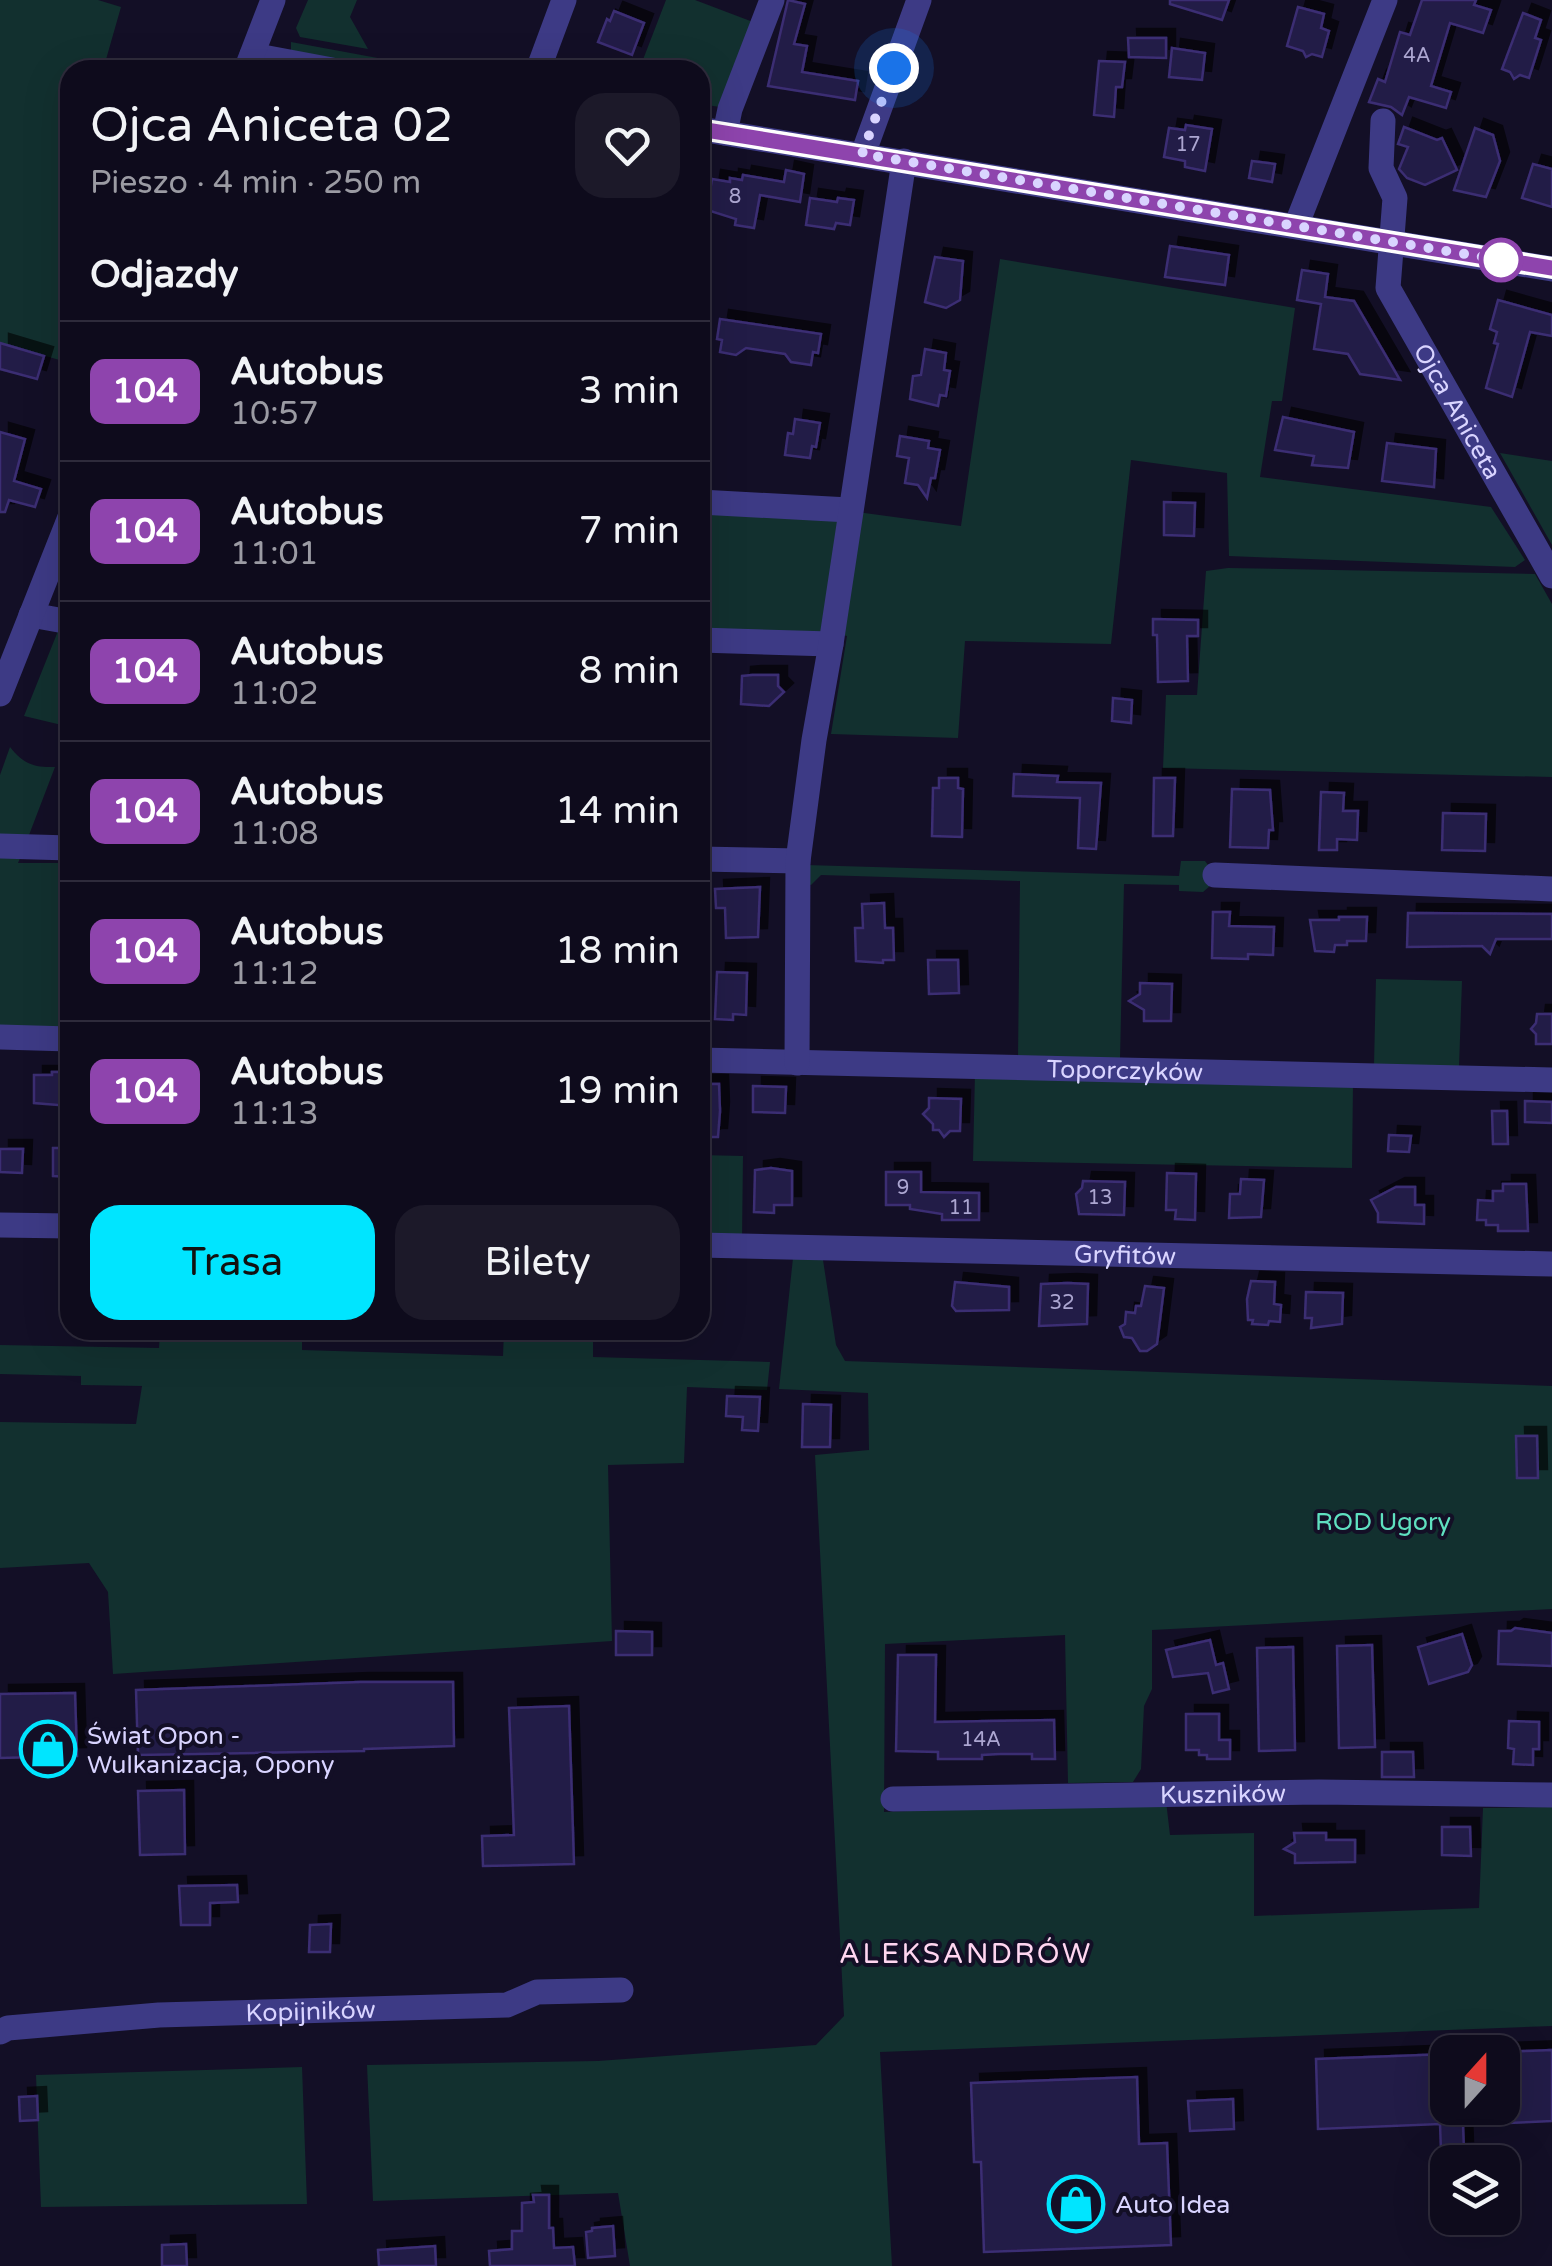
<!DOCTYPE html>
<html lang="pl">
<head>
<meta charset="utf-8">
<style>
  :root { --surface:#0e0b1c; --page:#1c1929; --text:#f1f3f6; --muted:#9b9ba3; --line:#2e2b3b; --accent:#00e5ff }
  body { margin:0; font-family:"Varela Round",sans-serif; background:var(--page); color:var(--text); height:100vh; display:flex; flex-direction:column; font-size:38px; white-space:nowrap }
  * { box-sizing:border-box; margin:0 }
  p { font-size:32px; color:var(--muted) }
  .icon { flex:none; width:55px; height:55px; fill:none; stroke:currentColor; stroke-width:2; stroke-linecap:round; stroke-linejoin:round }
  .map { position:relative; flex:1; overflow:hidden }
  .panel { position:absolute; left:60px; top:60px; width:650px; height:1280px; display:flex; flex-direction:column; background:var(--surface); border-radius:30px; box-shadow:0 10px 40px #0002,0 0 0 2px var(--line) }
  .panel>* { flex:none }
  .badge { padding:0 20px; border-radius:15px; font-size:35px; line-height:65px }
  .needle { width:65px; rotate:21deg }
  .buttons { position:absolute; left:1430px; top:2035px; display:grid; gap:20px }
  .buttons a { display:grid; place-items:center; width:90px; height:90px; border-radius:20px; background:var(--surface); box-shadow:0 10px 40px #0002,0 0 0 2px var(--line); font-size:50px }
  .you { position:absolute; width:50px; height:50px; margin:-25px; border:8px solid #fff; border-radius:50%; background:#1a73e8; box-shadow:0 0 0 15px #1a73e833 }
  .map>.badge { position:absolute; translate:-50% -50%; box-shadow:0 0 0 5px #fff }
  h2 { padding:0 30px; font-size:38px; line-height:90px }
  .round { display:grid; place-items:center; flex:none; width:105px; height:105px; border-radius:30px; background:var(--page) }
  .overview { display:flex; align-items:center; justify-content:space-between; height:170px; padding:0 30px }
  h1 { font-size:48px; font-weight:600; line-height:75px }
  .primary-button { display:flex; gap:20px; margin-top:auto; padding:20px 30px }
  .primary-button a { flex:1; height:115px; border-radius:30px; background:var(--accent); color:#111; font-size:40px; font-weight:600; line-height:115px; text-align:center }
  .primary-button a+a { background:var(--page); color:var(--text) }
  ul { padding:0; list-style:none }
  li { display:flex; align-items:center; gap:30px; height:140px; padding:0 30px; border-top:2px solid var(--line) }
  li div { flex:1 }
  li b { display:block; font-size:38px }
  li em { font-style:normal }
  li .badge { min-width:110px; font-weight:700; text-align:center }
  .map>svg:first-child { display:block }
  .green { fill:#12302f }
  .building { fill:#241b47; stroke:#3b2d73; stroke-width:2.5; filter:url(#shadow) }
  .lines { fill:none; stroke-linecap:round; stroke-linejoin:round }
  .minor { stroke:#3d3a85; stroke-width:25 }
  .line-casing { stroke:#fff; stroke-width:22 }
  .line { stroke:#8e44ad; stroke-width:15 }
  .walk { stroke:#d9d4ff; stroke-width:10; stroke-dasharray:0 18 }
  .stop-dot { fill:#fff; stroke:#8e44ad; stroke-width:5 }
  .labels { text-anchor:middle; stroke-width:8; stroke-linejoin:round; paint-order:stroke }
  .number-label { font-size:20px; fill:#aca6d1 }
  .street-label { font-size:25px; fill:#d9d4ff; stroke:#130f26 }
  .park-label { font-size:25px; fill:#5fe0c0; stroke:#130f26 }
  .poi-label { font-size:25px; fill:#d9d4ff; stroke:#130f26; text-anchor:start }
  .neighbourhood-label { font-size:28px; letter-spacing:2.5px; fill:#ffd6f0; stroke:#130f26 }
</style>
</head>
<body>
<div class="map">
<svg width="1552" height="2266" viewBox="0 0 1552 2266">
  <defs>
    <filter id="shadow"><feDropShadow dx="9" dy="-9" stdDeviation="0" flood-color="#0009"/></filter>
  </defs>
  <rect width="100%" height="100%" fill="#130f26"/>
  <g class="green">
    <path d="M0,0h98l23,7 -18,63h-33v293l-70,-20z"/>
    <path d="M308,0h49l-7,17 18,32 -68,-12 -4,-9z"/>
    <path d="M666,0h29l58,22 -33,85 -20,-3v-34h-61z"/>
    <path d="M291,42l119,22v5l-17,1 -102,-17z"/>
    <path d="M1000,259l295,49 -13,93h-10l-12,76 231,30 34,53 -10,7 -286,-11 -2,-83 -96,-13 -20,184 -146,-3 -7,97 -127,-4 16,-98 -10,-2 20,-122 104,14z"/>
    <path d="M1500,453l52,8v84z"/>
    <path d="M700,509l132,6 9,8 -18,109 -123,-2z"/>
    <path d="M1228,568l307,6 17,30v173l-389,-9 3,-73h31l9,-124z"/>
    <path d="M58,631h12v96l-46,-11z"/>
    <path d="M10,747c12,16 24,21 45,20l-26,68h-29v-60z"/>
    <path d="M0,853l21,3 -3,7h52v167l-70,-1z"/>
    <path d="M1181,861h24l6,8 -1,17 -7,6 -24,-1v-6l-55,-1 -4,175 -102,-2 2,-176 -199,-6 -10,10 -7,-3 2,-17 373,11z"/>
    <path d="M1376,979l86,2 -3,86 -85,-2z"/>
    <path d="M975,1073l378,11 -1,84 -379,-7z"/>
    <path d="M700,1155l43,1 -1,83 -42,-1z"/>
    <path d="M793,1258l30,2 13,85 9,16 707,25v223l-400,21v59l-8,17 -3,63 -8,13 -65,1 -3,-148 -180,9 -1,168 282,-11 4,34 84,-2v83l225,-8 4,-100 69,-1v219l-672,26 12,214h-262l-12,-73 -245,8 -6,-136 231,-4 218,-16 28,-29 -29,-561 54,-5 -1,-57 -89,-4z"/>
    <path d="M160,1330h142v20l201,6 1,-26h89v27l177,5 -3,28 -80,-3 -3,76 -76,2 4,176 -499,33 -5,-82 -19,-29 -89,5v-146l136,2 6,-38 -61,-1v-9l-81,-2v-29l159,3z"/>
    <path d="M302,2067l5,137 -266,3 -5,-132z"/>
  </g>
  <g class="building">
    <path d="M788,0l17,4 -11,40 13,2 -5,26 56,9 -3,19 -87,-14z"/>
    <path d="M1170,0h59l-7,20 -52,-16z"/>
    <path d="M1422,0h54l-2,5 17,5 -8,23 -33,-10 -19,63 20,6 -5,16 -37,-11 -7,18 -11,-8 -22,-5 9,-23 7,3 15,-50 10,3z"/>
    <path d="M1298,7l26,7 -3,14 8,3 -7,26 -10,-3 -6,3 -3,-6 -16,-5z"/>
    <path d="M614,11l30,12 -12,32 -34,-13 9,-23 3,2z"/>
    <path d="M1523,13l18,7 -6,18 6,2 -12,38 -9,-3 -6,4 -4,-7 -8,-3z"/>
    <path d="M1128,38h38v20l-37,-1z"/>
    <path d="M1172,48l33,5 -3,27 -33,-3z"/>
    <path d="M1099,61l26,1 -3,25h-6l-2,30 -20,-2z"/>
    <path d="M1186,125l26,4 -7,42 -20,-4v-6l-21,-4 5,-29 16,2z"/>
    <path d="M1404,127l33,13 5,-2 15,32 -32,15 -18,-7 -8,-9 9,-22 -10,-3z"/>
    <path d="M1475,128l18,7 7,26 -14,36 -32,-7z"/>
    <path d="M1252,161l23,3 -3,18 -23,-4z"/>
    <path d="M1533,164l19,5v38l-30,-9z"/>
    <path d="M786,170l18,4 -4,28 -40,-7 -6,33 -19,-3 1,-6 -29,-9 5,-31 18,3v-4l12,2 1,-5 41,7z"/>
    <path d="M810,198l27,4 1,-4 16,2 -4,25 -14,-2 -2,6 -28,-4z"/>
    <path d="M1170,246l59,9 -4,30 -60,-8z"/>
    <path d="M935,257l28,4 -3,39 -14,8 -21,-6z"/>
    <path d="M1302,270l26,4 -3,23 29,4 46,79 -40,-6 -12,-20 -34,-5 7,-45 -24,-4z"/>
    <path d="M1498,300l54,15v21l-22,-4 -18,65 -26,-9 12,-44 -4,-1 3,-11 -7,-3z"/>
    <path d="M720,319l101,15 -3,19 -5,-1 -2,13 -20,-3 -6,-8 -39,-6 -10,7 -16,-3 2,-12 -5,-1z"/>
    <path d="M0,343l44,13 -7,23 -37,-10z"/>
    <path d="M925,349l21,4 -2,17 6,1 -4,25 -6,-1 -2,11 -28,-7 3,-23 8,-1z"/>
    <path d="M1283,417l71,15 -6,36 -36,-3 2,-9 -39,-6z"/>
    <path d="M795,419l25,4 -4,24 -4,-1 -2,12 -25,-3 3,-22 5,1z"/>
    <path d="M0,432l25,7 -11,42 27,8 -6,18 -26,-7 -4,12h-5z"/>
    <path d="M900,436l29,5 -1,7 12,2 -5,28h-4l-4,20 -9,-13 -13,-2 4,-25 -12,-2z"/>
    <path d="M1387,443l49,6 -2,38 -52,-6z"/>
    <path d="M1164,502l31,1 -1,33 -30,-1z"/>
    <path d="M1153,619l45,1v16h-11l1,45 -30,1 -1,-47h-4z"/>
    <path d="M752,675h26v11l6,6 -15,14 -28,-2 1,-28z"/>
    <path d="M1113,698l19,2 -1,23 -19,-2z"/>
    <path d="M1014,774l44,2 -1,6 44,1 -5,66 -18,-1 2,-50 -67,-2z"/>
    <path d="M939,778h19v10l5,1 -1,48 -30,-1 1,-48h6z"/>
    <path d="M1154,778h21l-2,58h-20z"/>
    <path d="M1232,789l38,1 3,40h-4l-1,18 -38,-1z"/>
    <path d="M1321,792l23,1 -1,18h15l-1,29 -20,-1v11h-18z"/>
    <path d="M1443,813l43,1 -1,37 -43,-1z"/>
    <path d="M760,887l-2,50 -32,1 -1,-30h-9l-1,-19z"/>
    <path d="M884,903l1,25h8l1,32h-11v3l-27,-2 -1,-33h8l-1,-24z"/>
    <path d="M1213,912h17l-1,14 45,1 -1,28 -25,-1v5l-36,-1z"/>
    <path d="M1408,913l144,1v25h-56l-6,15 -8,-8 -75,1z"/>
    <path d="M1339,917h28l-1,24h-19v4h-12l-1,7 -19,-1 -5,-31h29z"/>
    <path d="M928,960h30l1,33 -30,1z"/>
    <path d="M717,972l30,1 -1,42 -13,-1v6l-18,-1z"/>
    <path d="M1140,983l32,1 -1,37h-27v-11l-15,-9 11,-7z"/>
    <path d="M1537,1014h15v30h-16v-10l-5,-5 5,-6z"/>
    <path d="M52,1072h18v34l-36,-3v-28h18z"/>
    <path d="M700,1084h19l1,27 -2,26h-6l-12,9z"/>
    <path d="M753,1086l33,1 -1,26 -32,-1z"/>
    <path d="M929,1098l32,1 -1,32h-10l-6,6 -5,-7h-6v-6l-10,-10 6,-6z"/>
    <path d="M1525,1101l27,1v21l-27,-1z"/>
    <path d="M1492,1111h15l1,33h-15z"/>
    <path d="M1389,1135l22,1 -2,16 -21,-1z"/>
    <path d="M53,1148h17v29l-17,-1z"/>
    <path d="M0,1149h23l-1,24 -22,-1z"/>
    <path d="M771,1168l21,3v34h-18v8l-20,-1 1,-42z"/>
    <path d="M886,1172h35v20l58,1v27h-37v-6l-32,-5v-4h-24z"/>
    <path d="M1167,1173l29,1 -1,46 -20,-1 1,-9h-10z"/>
    <path d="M1241,1179l23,1 -3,37 -32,1 1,-24h10z"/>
    <path d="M1083,1181l42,1 -1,33 -45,-1 -3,-20 6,-6z"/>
    <path d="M1503,1184h23l2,47h-30v-6h-12v-5h-9l1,-20 15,1v-10h10z"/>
    <path d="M1396,1187h19v18h9v19l-46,-2v-9l-7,-13z"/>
    <path d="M1251,1281l24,1 -1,22 7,1 -1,17 -11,-1 -1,4 -16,-1 1,-4h-5l-1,-21z"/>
    <path d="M955,1282l54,5v23l-53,1 -4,-5z"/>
    <path d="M1068,1283l20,1 -1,40 -48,2 2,-42z"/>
    <path d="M1145,1286l19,2 -7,56 -10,7h-7l-8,-13 -8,-1 -4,-10 5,-3 1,-12 9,1 1,-7h5z"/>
    <path d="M1306,1292l37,1 -1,31 -31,4 1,-10h-7z"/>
    <path d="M727,1396l33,1 -2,34 -16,-1 1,-13 -17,-1z"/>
    <path d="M803,1404l28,1 -1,42h-28z"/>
    <path d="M1516,1436h21l1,42h-21z"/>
    <path d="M1515,1628l37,5v33l-54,-2 1,-33h12z"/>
    <path d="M616,1631l36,1v23h-36z"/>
    <path d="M1462,1634l10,31 -4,7 -39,12 -11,-37z"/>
    <path d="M1210,1640l6,25 7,-2 6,26 -16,4 -5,-20 -35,4 -7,-27z"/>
    <path d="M1372,1645l3,102 -36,1 -2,-102z"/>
    <path d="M1293,1647l2,103 -36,1 -2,-103z"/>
    <path d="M898,1655h38l-1,67 119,-2 1,39h-23v-5h-32l-18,1v4h-44v-7l-42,-1z"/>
    <path d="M360,1682h93l1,64 -90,3v2l-226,4 -2,-65z"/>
    <path d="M75,1693l2,63 -77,2v-64z"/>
    <path d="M569,1706l5,158 -91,2 -1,-30 32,-1 -5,-127z"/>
    <path d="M1186,1714h33v26h11v19h-23v-4h-8v-5h-13z"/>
    <path d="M1509,1721l30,1v27h-6v16l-20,-1 1,-15 -6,-1z"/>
    <path d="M1382,1752h31l1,25h-32z"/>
    <path d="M184,1790l1,64 -45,1 -2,-64z"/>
    <path d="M1442,1827h28l1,29 -29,-1z"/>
    <path d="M1294,1833h32v7h29v22l-60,1v-9l-11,-5 11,-7z"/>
    <path d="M237,1885l1,17 -28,1v22h-29l-2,-39z"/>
    <path d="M331,1924l-1,28h-21l1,-27z"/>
    <path d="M1552,2050v71l-89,4 1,25 -23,1 -1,-27 -122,5 -2,-70 132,-5v54h54v-56z"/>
    <path d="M1137,2077l2,67 28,-1 4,102 -187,7 -3,-90h-7l-3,-79z"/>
    <path d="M37,2096l1,24 -18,1 -1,-24z"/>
    <path d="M1233,2099l1,30 -44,2 -2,-30z"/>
    <path d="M533,2195h16v33h4l1,20 19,-1 2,19h-85l-1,-15 23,-2v-18h10v-28l12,-1z"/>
    <path d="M613,2226l2,30 -27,2 -2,-26 6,-1v-3z"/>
    <path d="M186,2244l1,22h-25v-21z"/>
    <path d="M435,2246l1,20h-57l-1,-16z"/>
  </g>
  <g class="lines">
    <g class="minor">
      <path d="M252,55l80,15"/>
      <path d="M246,70l27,-70"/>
      <path d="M538,70l26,-70"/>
      <path id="s1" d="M1383,121l-2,47 14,30 -7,90 164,288"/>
      <path d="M700,129l852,140"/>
      <path d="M725,133l5,-24 42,-109"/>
      <path d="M863,154l56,-154"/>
      <path d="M1296,226l89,-226"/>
      <path d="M700,502l149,8"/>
      <path d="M31,615l39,7"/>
      <path d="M700,640l131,4"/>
      <path d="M0,694l70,-177"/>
      <path d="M0,846l70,2"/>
      <path d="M700,859l98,2"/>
      <path d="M1215,875l337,14"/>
      <path d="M0,1037l70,2"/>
      <path id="s2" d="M700,1060l852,20"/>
      <path d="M797,1063l1,-202 16,-121 17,-96 73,-483"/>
      <path d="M0,1225l70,1"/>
      <path id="s3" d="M700,1245l852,19"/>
      <path id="s4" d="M893,1799l426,-7 233,3"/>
      <path id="s5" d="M0,2032l8,-4 151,-13 348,-10 30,-13 84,-2"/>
    </g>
  </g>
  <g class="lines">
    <g class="line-casing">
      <path id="line" d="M700,129l852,139"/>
    </g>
    <use href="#line" class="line"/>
    <path class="walk" d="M894,68l-32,86 639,106"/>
  </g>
  <defs>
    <g id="shop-ring" transform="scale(2.875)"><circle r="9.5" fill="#130f26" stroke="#00e5ff" stroke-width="1.5"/><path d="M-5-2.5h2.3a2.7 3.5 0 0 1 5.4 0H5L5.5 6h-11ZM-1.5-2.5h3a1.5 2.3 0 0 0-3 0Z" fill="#00e5ff"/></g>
  </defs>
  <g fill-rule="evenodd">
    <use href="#shop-ring" x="48" y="1749"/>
    <use href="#shop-ring" x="1076" y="2204"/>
  </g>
  <circle class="stop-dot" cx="1501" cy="260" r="20"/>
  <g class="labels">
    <g class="number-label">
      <text x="1417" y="62">4A</text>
      <text x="1188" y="151">17</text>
      <text x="735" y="203">8</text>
      <text x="903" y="1194">9</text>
      <text x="1100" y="1204">13</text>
      <text x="961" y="1214">11</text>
      <text x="1062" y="1309">32</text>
      <text x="981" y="1746">14A</text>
    </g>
    <g class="street-label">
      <text dy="9" stroke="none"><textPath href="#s1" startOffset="312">Ojca Aniceta</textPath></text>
      <text dy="9" stroke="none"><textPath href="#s2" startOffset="425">Toporczyków</textPath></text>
      <text dy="9" stroke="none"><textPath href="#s3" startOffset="425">Gryfitów</textPath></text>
      <text dy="9" stroke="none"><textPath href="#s4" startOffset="330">Kuszników</textPath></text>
      <text dy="9" stroke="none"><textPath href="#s5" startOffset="312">Kopijników</textPath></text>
    </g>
    <g class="park-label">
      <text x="1383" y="1530">ROD Ugory</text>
    </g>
    <g class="poi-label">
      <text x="87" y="1744">Świat Opon -<tspan x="87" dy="29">Wulkanizacja, Opony</tspan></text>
      <text x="1115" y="2213">Auto Idea</text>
    </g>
    <g class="neighbourhood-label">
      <text x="966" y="1963">ALEKSANDRÓW</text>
    </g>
  </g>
</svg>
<div class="buttons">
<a><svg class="needle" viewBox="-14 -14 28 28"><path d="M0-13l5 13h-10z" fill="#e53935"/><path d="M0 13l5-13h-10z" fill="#9b9ba3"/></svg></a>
<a><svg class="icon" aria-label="layers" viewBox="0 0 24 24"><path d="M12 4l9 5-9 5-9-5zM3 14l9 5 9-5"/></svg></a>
</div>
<div class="you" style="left:894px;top:68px"></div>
<section class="panel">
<div class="overview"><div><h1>Ojca Aniceta 02</h1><p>Pieszo · 4 min · 250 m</p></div><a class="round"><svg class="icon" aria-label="heart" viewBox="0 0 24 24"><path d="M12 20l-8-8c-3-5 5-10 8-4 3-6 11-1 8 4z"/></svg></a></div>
<h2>Odjazdy</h2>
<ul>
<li><span class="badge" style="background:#8e44ad;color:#fff">104</span><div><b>Autobus</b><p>10:57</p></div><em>3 min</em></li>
<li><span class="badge" style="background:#8e44ad;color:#fff">104</span><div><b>Autobus</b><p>11:01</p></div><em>7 min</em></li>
<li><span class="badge" style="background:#8e44ad;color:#fff">104</span><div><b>Autobus</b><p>11:02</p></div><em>8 min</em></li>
<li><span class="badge" style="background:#8e44ad;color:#fff">104</span><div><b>Autobus</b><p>11:08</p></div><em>14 min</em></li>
<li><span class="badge" style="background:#8e44ad;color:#fff">104</span><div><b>Autobus</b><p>11:12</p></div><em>18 min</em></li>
<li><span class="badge" style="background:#8e44ad;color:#fff">104</span><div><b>Autobus</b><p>11:13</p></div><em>19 min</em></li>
</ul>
<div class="primary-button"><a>Trasa</a><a>Bilety</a></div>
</section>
</div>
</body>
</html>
